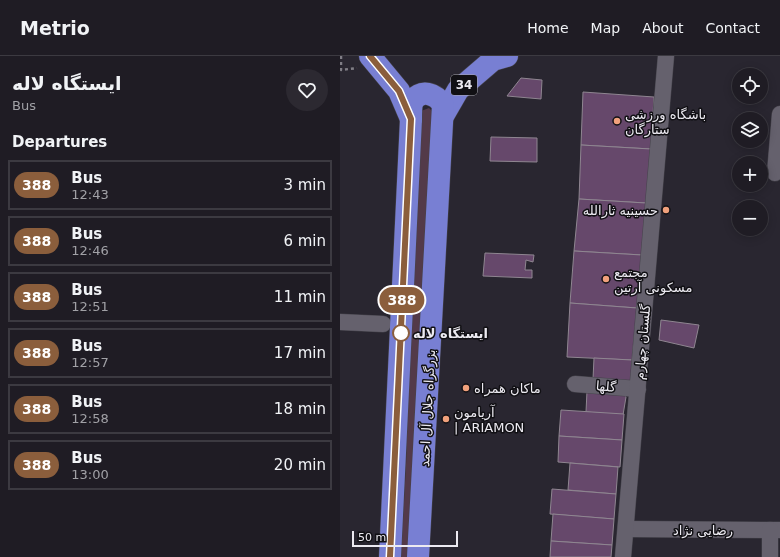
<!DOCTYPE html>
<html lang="en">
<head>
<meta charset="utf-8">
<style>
  :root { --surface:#1f1c24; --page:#2c2931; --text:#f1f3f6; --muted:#a1a1a6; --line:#3c3a41 }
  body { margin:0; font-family:"DejaVu Sans",Vazirmatn,sans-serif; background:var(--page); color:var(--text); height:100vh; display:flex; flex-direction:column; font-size:15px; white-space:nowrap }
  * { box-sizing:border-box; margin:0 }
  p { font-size:13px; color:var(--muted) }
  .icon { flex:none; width:22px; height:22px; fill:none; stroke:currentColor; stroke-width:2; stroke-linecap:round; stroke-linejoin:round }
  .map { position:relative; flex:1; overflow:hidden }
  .drawer { display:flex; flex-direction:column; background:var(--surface); width:340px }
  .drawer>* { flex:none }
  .badge { padding:0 8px; border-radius:13px; font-size:14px; line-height:26px }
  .controls { position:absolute; left:392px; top:12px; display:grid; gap:8px }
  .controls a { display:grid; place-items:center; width:36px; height:36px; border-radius:50%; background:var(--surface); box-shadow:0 2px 10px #0003,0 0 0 1px var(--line); font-size:20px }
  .scale { position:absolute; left:12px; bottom:10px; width:106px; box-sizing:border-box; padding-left:4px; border:2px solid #eceaf1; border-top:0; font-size:11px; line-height:14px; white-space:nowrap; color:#eceaf1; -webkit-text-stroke:3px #111014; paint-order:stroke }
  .map>.badge { position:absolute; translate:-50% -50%; box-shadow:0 0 0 2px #fff }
  h2 { padding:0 12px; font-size:15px; line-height:36px }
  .round { display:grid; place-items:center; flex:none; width:42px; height:42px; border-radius:21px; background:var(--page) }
  .headline { display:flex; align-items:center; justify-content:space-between; height:68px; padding:0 12px }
  h1 { font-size:19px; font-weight:700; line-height:30px }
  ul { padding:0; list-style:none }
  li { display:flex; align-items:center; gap:12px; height:50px; margin:0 8px 6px; padding:0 4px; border:2px solid var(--line); border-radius:0px }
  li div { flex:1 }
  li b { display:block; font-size:15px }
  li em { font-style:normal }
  li .badge { min-width:44px; font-weight:700; text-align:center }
  header { display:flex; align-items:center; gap:24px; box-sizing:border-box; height:56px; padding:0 20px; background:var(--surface); border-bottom:1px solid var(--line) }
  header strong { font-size:19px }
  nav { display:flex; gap:22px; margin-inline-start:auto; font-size:14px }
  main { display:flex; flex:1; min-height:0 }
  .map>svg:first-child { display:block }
  .green { fill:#533a49 }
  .building { fill:#66486b; stroke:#8f8691 }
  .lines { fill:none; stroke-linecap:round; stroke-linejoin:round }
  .minor-casing { stroke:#46444c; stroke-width:17 }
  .highway-casing { stroke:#46444c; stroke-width:23 }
  .path { stroke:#807e86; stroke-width:2.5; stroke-dasharray:3 3; stroke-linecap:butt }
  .minor { stroke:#65616d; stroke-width:16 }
  .highway { stroke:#787fd3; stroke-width:22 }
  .line-casing { stroke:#fff; stroke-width:9 }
  .line { stroke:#8b5e3c; stroke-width:6 }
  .poi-dot { fill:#f1a17c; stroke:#111014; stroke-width:1.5 }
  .stop-dot { fill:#fff; stroke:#8b5e3c; stroke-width:2 }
  .labels { text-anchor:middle; stroke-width:3; stroke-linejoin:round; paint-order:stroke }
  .shield { fill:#111014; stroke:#aaa9af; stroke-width:1 }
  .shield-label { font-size:12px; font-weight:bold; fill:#eceaf1 }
  .poi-label { font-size:13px; fill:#eceaf1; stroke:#111014; text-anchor:start }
  .stop-label { font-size:13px; font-weight:bold; fill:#eceaf1; stroke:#111014; text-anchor:start }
  .street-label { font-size:13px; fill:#eceaf1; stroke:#111014 }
</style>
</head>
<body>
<header>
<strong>Metrio</strong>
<nav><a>Home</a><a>Map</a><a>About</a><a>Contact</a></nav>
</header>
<main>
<section class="drawer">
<div class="headline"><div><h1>ایستگاه لاله</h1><p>Bus</p></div><a class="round"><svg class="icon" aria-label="heart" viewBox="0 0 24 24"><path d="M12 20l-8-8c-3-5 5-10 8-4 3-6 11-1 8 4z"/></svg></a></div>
<h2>Departures</h2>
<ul>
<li><span class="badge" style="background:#8b5e3c;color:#fff">388</span><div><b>Bus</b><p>12:43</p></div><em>3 min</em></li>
<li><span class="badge" style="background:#8b5e3c;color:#fff">388</span><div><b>Bus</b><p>12:46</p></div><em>6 min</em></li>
<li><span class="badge" style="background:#8b5e3c;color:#fff">388</span><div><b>Bus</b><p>12:51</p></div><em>11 min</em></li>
<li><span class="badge" style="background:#8b5e3c;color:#fff">388</span><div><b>Bus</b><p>12:57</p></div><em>17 min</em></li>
<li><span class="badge" style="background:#8b5e3c;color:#fff">388</span><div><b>Bus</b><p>12:58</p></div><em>18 min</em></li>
<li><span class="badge" style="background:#8b5e3c;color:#fff">388</span><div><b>Bus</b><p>13:00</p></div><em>20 min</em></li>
</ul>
</section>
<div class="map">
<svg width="440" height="501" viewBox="0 0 440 501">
  <rect width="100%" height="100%" fill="#292630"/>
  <path class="green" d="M89,52l5,5 -23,444h-10l5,-93 12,-343 3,-10z"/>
  <g class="building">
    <path d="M181,22l21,2 -1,19 -34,-3z"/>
    <path d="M243,36l71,5 -3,52 -70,-4z"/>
    <path d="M151,81l46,1v24l-47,-1z"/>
    <path d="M241,89l70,4 -5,54 -67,-4z"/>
    <path d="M239,143l67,4 -4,52 -68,-4z"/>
    <path d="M234,195l68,4 -5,53 -67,-5z"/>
    <path d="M145,197l49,2 -1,7 -7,-2 -1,10h7v8l-49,-2z"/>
    <path d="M230,247l67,5 -5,52 -65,-3z"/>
    <path d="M321,264l38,5 -5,23 -35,-8z"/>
    <path d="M254,302l38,2 -1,23 -38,-4z"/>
    <path d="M247,335l37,3 2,3 -3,18 -37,-3z"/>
    <path d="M221,354l63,4 -2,26 -63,-4z"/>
    <path d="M219,380l63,4 -2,27 -62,-5z"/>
    <path d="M230,407l48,4 -2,27 -48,-4z"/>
    <path d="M212,433l64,5 -2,25 -64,-5z"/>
    <path d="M213,458l61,5 -2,26 -61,-4z"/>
    <path d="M211,485l61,4 -1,12h-61z"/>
  </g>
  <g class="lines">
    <g class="minor-casing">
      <g id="minor">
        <path d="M435,117l5,-59"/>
        <path d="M0,266l43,2"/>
        <path d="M235,328l63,5"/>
        <path d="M286,473l154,1"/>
        <path d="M283,501l43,-501"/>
        <path d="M430,501v-27"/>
      </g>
    </g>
    <g class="highway-casing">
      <g id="highway">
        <path d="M30,0l29,35 12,28"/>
        <path d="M103,60l15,-26 35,-30 14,-4"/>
        <path d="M50,501l21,-438c0,-5 0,-12 1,-16 7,-16 25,-9 31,2l-25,452"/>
      </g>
    </g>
    <path class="path" d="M1,0v14l16,-2"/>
    <use href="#minor" class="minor"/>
    <use href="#highway" class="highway"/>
  </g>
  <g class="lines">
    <g class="line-casing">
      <path id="line" d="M30,0l29,35 12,28 -21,438"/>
    </g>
    <use href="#line" class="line"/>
  </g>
  <g class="poi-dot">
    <circle cx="277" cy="65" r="4"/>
    <circle cx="326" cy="154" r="4"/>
    <circle cx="266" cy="223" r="4"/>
    <circle cx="126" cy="332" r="4"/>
    <circle cx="106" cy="363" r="4"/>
  </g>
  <circle class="stop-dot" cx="61" cy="277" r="8"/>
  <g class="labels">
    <rect class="shield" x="111" y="19" width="26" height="20" rx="3"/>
    <g class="shield-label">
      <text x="124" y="33">34</text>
    </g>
    <g class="poi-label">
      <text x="285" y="63">باشگاه ورزشی<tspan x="285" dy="15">ستارگان</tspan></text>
      <text x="318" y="159" text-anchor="end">حسینیه ثارالله</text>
      <text x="274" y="221">مجتمع<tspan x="274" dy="15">مسکونی آرتین</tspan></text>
      <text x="134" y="337">ماکان همراه</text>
      <text x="114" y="361">آریامون<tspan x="114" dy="15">| ARIAMON</tspan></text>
    </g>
    <g class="stop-label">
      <text x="73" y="282">ایستگاه لاله</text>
    </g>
    <g class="street-label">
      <text transform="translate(302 286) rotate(-85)" y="5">گلستان چهارم</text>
      <text transform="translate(266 330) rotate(5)" y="5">گلها</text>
      <text transform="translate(87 352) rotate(-87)" y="5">بزرگراه جلال آل احمد</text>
      <text x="363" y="479">رضایی نژاد</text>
    </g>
  </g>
</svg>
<div class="controls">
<a><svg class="icon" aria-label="locate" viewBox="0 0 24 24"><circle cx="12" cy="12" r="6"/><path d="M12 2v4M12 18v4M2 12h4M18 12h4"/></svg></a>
<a><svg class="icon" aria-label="layers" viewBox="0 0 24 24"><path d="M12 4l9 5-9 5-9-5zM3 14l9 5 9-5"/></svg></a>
<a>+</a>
<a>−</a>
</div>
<div class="scale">50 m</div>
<b class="badge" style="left:62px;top:244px;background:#8b5e3c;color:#fff">388</b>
</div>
</main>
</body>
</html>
